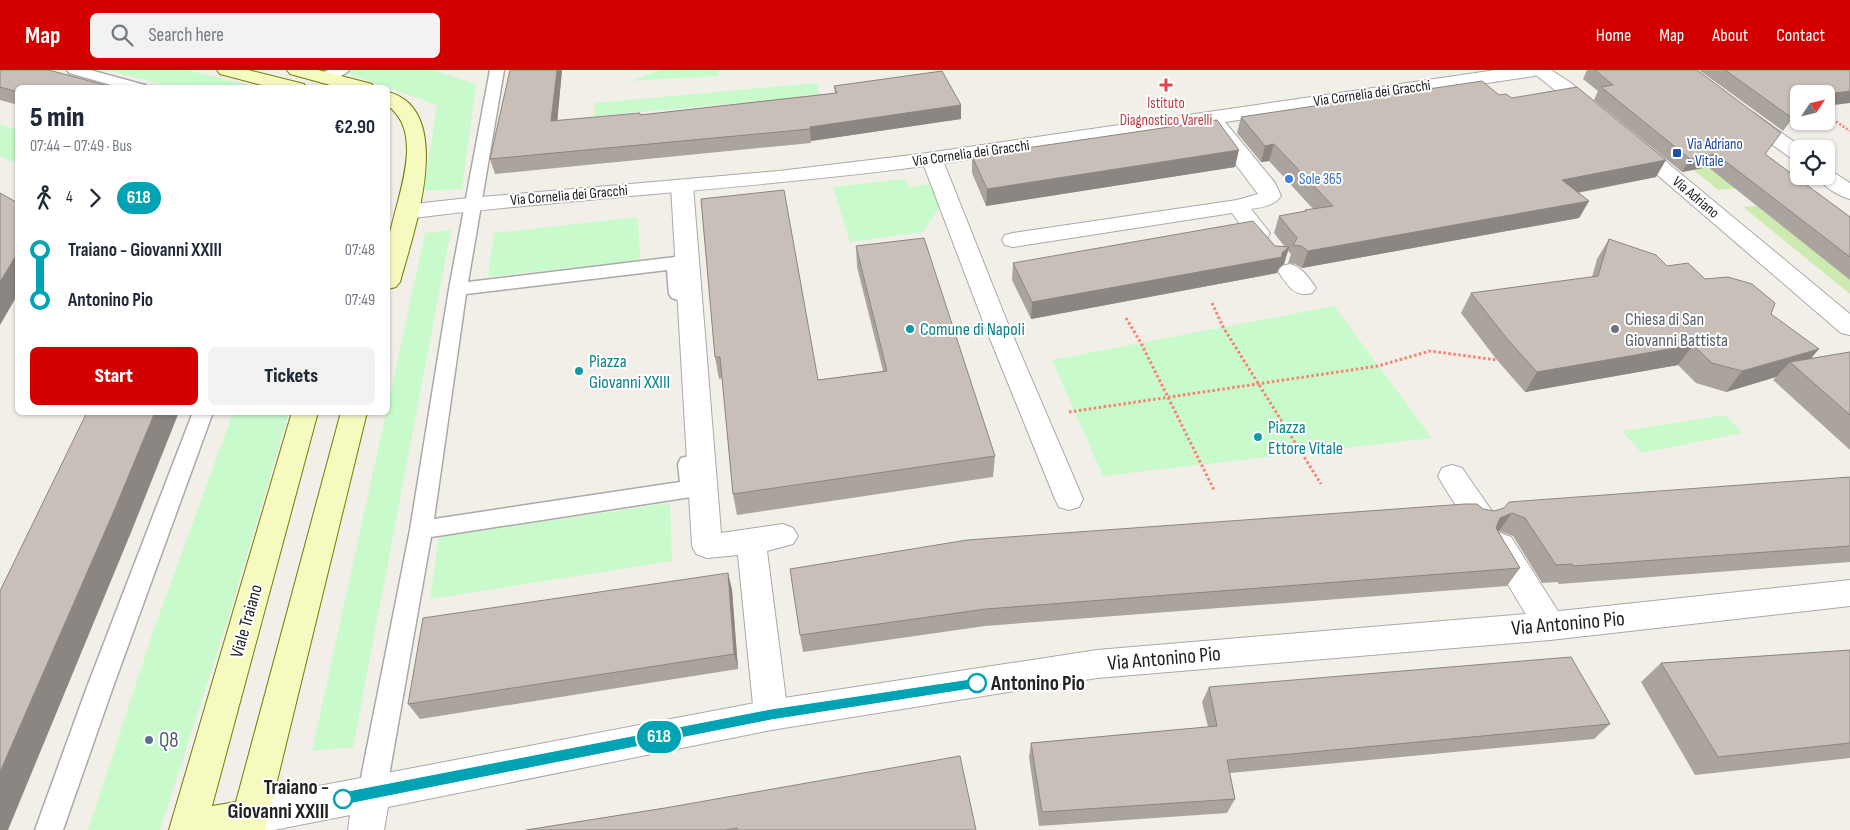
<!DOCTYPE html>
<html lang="en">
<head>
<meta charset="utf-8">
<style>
  :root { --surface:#fff; --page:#f2f2f3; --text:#1f2937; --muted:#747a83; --accent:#d40000 }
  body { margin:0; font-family:"Sofia Sans Condensed",sans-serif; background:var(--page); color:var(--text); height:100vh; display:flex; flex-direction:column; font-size:19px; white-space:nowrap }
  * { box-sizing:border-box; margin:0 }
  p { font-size:16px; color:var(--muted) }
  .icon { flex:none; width:28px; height:28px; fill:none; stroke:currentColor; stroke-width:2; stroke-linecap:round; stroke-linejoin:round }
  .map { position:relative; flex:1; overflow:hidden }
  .sheet { position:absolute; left:15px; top:15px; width:375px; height:330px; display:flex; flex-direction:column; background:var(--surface); border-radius:8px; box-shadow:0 1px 4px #0004 }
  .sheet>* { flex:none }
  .badge { padding:0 10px; border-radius:16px; font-size:18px; line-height:32px }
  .needle { width:32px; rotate:55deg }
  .fabs { position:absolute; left:1790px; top:15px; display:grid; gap:10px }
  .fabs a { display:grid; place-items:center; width:45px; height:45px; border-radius:8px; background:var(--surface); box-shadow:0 1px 4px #0004; font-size:25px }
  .map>.badge { position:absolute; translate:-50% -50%; box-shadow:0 0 0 2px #fff }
  .legs { display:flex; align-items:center; gap:8px; height:55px; padding:0 15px; font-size:16px }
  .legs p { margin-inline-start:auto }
  .head { display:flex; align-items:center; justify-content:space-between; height:85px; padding:0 15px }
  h1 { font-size:28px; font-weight:800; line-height:38px }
  .cta { display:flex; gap:10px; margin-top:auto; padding:10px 15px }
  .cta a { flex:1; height:58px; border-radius:8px; background:var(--accent); color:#fff; font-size:20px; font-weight:800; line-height:58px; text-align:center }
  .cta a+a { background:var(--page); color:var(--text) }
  ul { padding:0 15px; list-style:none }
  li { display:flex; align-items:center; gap:18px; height:50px; font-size:19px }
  li i { display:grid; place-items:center; width:8px; height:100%; margin:0 6px; background:currentColor }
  li i::after { content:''; width:12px; height:12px; margin:-6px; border:4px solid; border-radius:50%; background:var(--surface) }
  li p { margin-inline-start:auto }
  li:first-child i { background:linear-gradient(#0000 50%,currentColor 0) }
  li:last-child i { background:linear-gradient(currentColor 50%,#0000 0) }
  header { display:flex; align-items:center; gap:30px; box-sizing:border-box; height:70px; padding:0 25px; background:var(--accent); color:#fff }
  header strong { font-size:24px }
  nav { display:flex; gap:28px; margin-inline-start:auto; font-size:18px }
  .search { width:350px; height:45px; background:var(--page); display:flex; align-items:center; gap:12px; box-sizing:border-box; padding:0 18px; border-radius:8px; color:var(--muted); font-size:19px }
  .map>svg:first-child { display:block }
  .grass { fill:#cdebb0 }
  .park { fill:#c8facc }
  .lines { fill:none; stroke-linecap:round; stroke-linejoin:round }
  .service-casing { stroke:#a9a9a9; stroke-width:3 }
  .pedestrian-casing { stroke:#a9a9a9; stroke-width:2 }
  .minor-casing { stroke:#a9a9a9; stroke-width:2 }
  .tertiary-casing { stroke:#a9a9a9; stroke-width:2 }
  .secondary-casing { stroke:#707d05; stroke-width:2 }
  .path-far1 { stroke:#fa8072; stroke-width:2.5; stroke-dasharray:2 2; stroke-linecap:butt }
  .path { stroke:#fa8072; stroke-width:3; stroke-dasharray:2.5 2.5; stroke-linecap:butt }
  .service { fill:#fff; fill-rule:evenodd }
  .pedestrian { fill:#fff; fill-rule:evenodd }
  .minor { fill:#fff; fill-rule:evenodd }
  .tertiary { fill:#fff; fill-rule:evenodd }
  .secondary { fill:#f7fabf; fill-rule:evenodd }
  .wall { fill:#aba49e }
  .shaded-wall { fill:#8b8681 }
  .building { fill:#c7bfb8; stroke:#8b8681 }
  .line-1 { fill:#00a3b4; stroke:#fff }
  .health-dot { fill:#e0444e; stroke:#fff; stroke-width:2 }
  .transit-dot { fill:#1a4fb4; stroke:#fff; stroke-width:2 }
  .shop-dot { fill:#3f7fe0; stroke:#fff; stroke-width:2 }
  .culture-dot { fill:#0f9aa8; stroke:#fff; stroke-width:2 }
  .worship-dot { fill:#6b7280; stroke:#fff; stroke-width:2 }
  .stop-1-dot { fill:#fff; stroke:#00a3b4; stroke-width:2.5 }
  .service-dot { fill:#5c6f8a; stroke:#fff; stroke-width:2 }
  .labels { text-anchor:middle; stroke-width:4; stroke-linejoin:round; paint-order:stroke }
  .far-street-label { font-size:15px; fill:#222; stroke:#fff }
  .far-health-label { font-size:15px; fill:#be3a42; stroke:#fff }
  .far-transit-label { font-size:15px; fill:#164399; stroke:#fff; text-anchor:start }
  .far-shop-label { font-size:15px; fill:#366cbe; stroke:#fff; text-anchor:start }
  .worship-label { font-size:18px; fill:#5b616d; stroke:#fff; text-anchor:start }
  .culture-label { font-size:18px; fill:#0d838f; stroke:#fff; text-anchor:start }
  .street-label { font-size:18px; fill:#222; stroke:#fff }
  .near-street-label { font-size:21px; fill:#222; stroke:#fff }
  .near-stop-label { font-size:21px; font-weight:bold; fill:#222; stroke:#fff; text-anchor:start }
  .near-service-label { font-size:21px; fill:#4e5e75; stroke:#fff; text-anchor:start }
</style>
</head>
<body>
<header>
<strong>Map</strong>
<div class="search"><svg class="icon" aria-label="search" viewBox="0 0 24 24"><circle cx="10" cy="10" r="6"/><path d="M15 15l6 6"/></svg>Search here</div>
<nav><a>Home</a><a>Map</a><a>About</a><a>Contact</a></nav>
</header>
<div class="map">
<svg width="1850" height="760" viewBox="0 0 1850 760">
  <rect width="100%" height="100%" fill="#f2efe9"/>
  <g class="grass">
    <path d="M1633,36l103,82 -18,2 -101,-83z"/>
    <path d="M1757,136l93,74v14l-107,-87z"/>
  </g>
  <g class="park">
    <path d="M106,0h79l73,17h-84z"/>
    <path d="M350,0h81l45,14 -14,105 -38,2 13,-86 -91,-32z"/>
    <path d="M662,0h56l1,6 -90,5z"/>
    <path d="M817,13l2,13 -225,20 1,-13z"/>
    <path d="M0,54l17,6v34l-17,-8z"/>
    <path d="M905,109l5,8 20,-3 9,24 -16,24 -73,10 -17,-55z"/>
    <path d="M638,147l2,43 -152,17 6,-44z"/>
    <path d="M451,160l-98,517 -41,4 74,-338 2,-1v-7l37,-172z"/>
    <path d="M1334,236l98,132 -329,38 -51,-116z"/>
    <path d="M233,343h56l-61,206 -68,211h-72l67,-204z"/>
    <path d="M1725,345l18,18 -101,20 -20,-22z"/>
    <path d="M670,433l2,58 -242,38 9,-62z"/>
  </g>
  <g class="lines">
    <g class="service-casing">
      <g id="service">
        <path d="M67,0h23l55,15 2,3h-25l-53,-15z"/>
        <path d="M329,0h20c-6,7 -22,12 -31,10l-2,-3 2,-3z"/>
        <path d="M490,0h14l-36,212 207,-25 6,2 3,4 3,31 -3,4 -6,2 -6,-2 -3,-4 -2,-24 -201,24 -32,225 246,-37 -2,-18 3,-6 8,-2 8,2c5,10 7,27 2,37l-8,2 -260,40 -45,256 -4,9 -10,4 -10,-4 -4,-9 52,-263 39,-241z"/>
        <path d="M193,342h20l-100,275 -50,143h-28l52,-143z"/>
      </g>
    </g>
    <g class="pedestrian-casing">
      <g id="pedestrian">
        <path d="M682,110l7,2 4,4 28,347 62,-9 10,4 5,8 -5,8 -26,7 21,164 -5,11 -12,4 -12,-4 -5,-11 -16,-160 -31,3 -11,-4 -4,-8 -21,-360 4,-4z"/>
        <path d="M1290,194c12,3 19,14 26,24l-4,5c-17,5 -25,-8 -34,-22l4,-5z"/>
        <path d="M1452,395l10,3 34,49 -5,8c-7,2 -12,4 -19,1 -7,-4 -29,-41 -34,-50l4,-8z"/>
        <path d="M1500,463l11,4 50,79 5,10 -5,10 -11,4 -11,-4 -50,-83 -4,-8 4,-8z"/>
      </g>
    </g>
    <g class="minor-casing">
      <g id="minor">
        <path d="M1496,0h47l-3,4 -6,2 -309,46 50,61 6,13c-7,10 -19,11 -30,13l19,24 -3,5c-18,4 -25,-12 -35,-25l-219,34 -8,-2 -3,-5 3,-5 8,-2 224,-33 21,-6 -52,-69 -262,38 64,161 75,175 -4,8 -10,3 -10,-3 -4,-8 -71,-175 -60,-158c-172,23 -346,31 -518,53l-8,-2 -3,-5 3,-5 8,-2 53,-6 320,-28 141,-17z"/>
        <path d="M1747,41l7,2 50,36h-5v12l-7,-2 -52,-38 -3,-4 3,-4z"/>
        <path d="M1826,100l7,2 17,11v16c-12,-3 -27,-13 -34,-23h10z"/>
        <path d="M1850,510v26l-300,34 -453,38 -326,52 -383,77 -4,23h-36l2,-15 -76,15h-36l-6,-13 5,-13 13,-5 521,-99 326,-50 453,-38z"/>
      </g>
    </g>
    <g class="tertiary-casing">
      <g id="tertiary">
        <path d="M1530,0h21l20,13 35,31 -3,4 -7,2 -7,-2z"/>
        <path d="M1633,68l7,2 210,174v21l-9,-2 -215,-185 -3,-4 3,-4z"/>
      </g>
    </g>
    <g class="secondary-casing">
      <g id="secondary">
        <path d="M217,0h31l56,14 2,4h-33l-53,-14z"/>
        <path d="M287,0h31l54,14 2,4h-33l-51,-14z"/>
        <path d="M388,22c70,18 24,145 12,190l-4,5 -8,2c-2,-13 -2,-32 0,-45 5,-39 40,-109 0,-138z"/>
        <path d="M292,342h26l-106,394 24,-4 105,-390h26l-102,418h-96z"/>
      </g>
    </g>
    <path class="path-far1" d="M1826,45l24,16"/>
    <g class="path">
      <path d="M1212,233l11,24 98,157"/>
      <path d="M1126,248l15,25 73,147"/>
      <path d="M1069,342l309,-46 52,-15 67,9"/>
    </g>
    <use href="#service" class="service"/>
    <use href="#pedestrian" class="pedestrian"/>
    <use href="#minor" class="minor"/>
    <use href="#tertiary" class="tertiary"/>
    <use href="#secondary" class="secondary"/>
  </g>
  <g class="wall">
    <path d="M0,0l18,18v17l-18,-5z"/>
    <path d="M562,0l-5,51 83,-6 195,-22 -1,-7 127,19v14l-150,22v2l-316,31 -5,-15z"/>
    <path d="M1587,0h110l68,85 85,62v63l-142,-113 -26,5 -88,-72 4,-9 -15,-12z"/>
    <path d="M1699,0h151l-51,24v16l-16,21z"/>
    <path d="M1499,25l13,3 144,79 -78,16 11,8 -10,17 -277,50 -7,-4 -7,-1 3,-9 -3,-3 -4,13 -5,4 -2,5 -246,46 -19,-39 1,-17 262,-17 10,1 -11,-14 5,-17 25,-4 1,-2 8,-1 -44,-48 -8,1 -24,-29 4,-16z"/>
    <path d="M972,86l263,11 -249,39 -14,-33z"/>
    <path d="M701,129l117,181 65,-9 -26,-104 -1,-21 139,210 -2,21 -256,38 -4,-21 -11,-116 -3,1 -4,-22z"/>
    <path d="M1609,169l58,27 38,13 66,35 40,44 39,-6v98l-77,-70 3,-3 -50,15 -30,-9 -18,-18 -153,27 -28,-32 -36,-47 10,-20 121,-16 5,-18z"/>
    <path d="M1850,407v85l-291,22 -2,-2 -15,1 -29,-47 -14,-5 -1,1 22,36 -13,18 -522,40 -182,26 -3,-17 683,-126 11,2z"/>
    <path d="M728,503l4,17 6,79 -318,50 -12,-15z"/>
    <path d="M1850,580v108l-155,17 -54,-93 20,-19z"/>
    <path d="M1209,617l401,37 -16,15 -364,34 5,26 -8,14 -188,13 -10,-69 2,-14 177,-16 -6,-25z"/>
    <path d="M665,738l311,22h-450z"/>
  </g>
  <g class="shaded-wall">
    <path d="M557,0h5l-6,65 -5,-14z"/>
    <path d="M1850,21v12l-24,3v-12z"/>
    <path d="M961,35v14l-150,22 -1,-14z"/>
    <path d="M1274,74l-5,17 -8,1 4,-16z"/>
    <path d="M1239,80l-4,17 -249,39 1,-17z"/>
    <path d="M1716,84l-8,13 -26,5 8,-13z"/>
    <path d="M1666,90l-10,17 -103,20 9,-17z"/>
    <path d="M1589,131l-10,17 -277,50 6,-17z"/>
    <path d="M1289,177l-5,17 -5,4 -2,5 -246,46 1,-17 250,-49z"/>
    <path d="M18,182v42l-18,31v-43z"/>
    <path d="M1693,275l-15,20 -153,27 12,-20z"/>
    <path d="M1819,279l-18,21 -11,-8 -14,15 -50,15 16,-21z"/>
    <path d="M155,342h24l-47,118 -124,300h-8v-58z"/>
    <path d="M1512,443l-13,18 -12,5 13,-18z"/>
    <path d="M728,503l4,17 6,79 -4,-15z"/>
  </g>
  <g class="building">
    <path d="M0,0h49l66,18h-97v4l-18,-5z"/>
    <path d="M510,0h47l-6,51 89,-8v2l197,-22 -3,-7 108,-15 19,34 -151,22v2l-320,30z"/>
    <path d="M1595,0h102l84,63 -16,21 85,63v40l-134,-103 -26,5 -89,-72 12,-2z"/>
    <path d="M1725,0h125v21l-24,3h-27v14l-7,10z"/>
    <path d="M1482,11l17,14 7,-1 6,4 65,-11 89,73 -104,20 27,21 -281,50 -7,-5 -8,-1 4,-7 -18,-22 27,-5 -1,-1 28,-4 -59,-62 -9,2 -24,-29z"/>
    <path d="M1217,50l22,30 -252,39 -15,-33z"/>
    <path d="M784,120l34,190 69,-9 -31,-125 68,-8 71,218 -262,38 -13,-137h-5l-14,-158z"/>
    <path d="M0,123l18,10v49l-18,30z"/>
    <path d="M1253,151l22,25 14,1 -7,6v4l-250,45 -19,-39z"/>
    <path d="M1609,169l47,16 11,11 21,-3 17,16 23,-2 24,7 23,19 -4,11 48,35 -77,22 -30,-8 -19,-18 -156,27 -29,-32 -37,-47 127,-17z"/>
    <path d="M1850,282v63l-60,-53z"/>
    <path d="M87,342h68l-41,99 -114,261v-181z"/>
    <path d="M1850,407v69l-277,20 -1,-2 -16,1 -31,-47 -13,-5 -12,5 -4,10 24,40 -534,41 -186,26 -10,-66 177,-29 498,-36h12l6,5 11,2 10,-3 5,-6z"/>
    <path d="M728,503l6,81 -326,50 15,-86z"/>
    <path d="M1850,580v93l-132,14 -57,-94z"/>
    <path d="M1571,587l39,67 -383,36 8,39 -193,13 -11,-69 186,-17 -8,-39z"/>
    <path d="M960,686l16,74h-238l-1,-2 -12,2h-199l139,-22z"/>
  </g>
  <path class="line-1" d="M977,608l4,1 2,4 -2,4 -4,1 -206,32 -428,85 -4,-2 -2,-4 2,-5 4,-2 428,-83z"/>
  <path class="health-dot" d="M1163.5 7.5h5v5h5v5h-5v5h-5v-5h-5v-5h5z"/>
  <rect class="transit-dot" x="1672" y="78" width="10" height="10" rx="2.5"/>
  <circle class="shop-dot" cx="1289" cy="109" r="5"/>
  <g class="culture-dot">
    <circle cx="910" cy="259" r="5"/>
    <circle cx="579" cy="301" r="5"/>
    <circle cx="1258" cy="367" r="5"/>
  </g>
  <circle class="worship-dot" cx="1615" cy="259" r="5"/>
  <g class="stop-1-dot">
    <circle cx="977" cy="613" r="9"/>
    <circle cx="343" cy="729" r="9"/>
  </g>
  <circle class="service-dot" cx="149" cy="670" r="5"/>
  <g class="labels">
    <g class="far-street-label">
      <text transform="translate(1372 23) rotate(-8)" y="5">Via Cornelia dei Gracchi</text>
      <text transform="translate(971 83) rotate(-8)" y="5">Via Cornelia dei Gracchi</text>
      <text transform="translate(569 125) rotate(-5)" y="5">Via Cornelia dei Gracchi</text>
      <text transform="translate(1696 127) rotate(40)" y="5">Via Adriano</text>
    </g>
    <g class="far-health-label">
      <text x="1166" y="38">Istituto<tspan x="1166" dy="17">Diagnostico Varelli</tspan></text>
    </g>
    <g class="far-transit-label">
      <text x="1687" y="79">Via Adriano<tspan x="1687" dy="17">- Vitale</tspan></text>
    </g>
    <g class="far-shop-label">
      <text x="1299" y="114">Sole 365</text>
    </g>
    <g class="worship-label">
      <text x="1625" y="255">Chiesa di San<tspan x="1625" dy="21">Giovanni Battista</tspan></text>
    </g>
    <g class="culture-label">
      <text x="920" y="265">Comune di Napoli</text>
      <text x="589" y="297">Piazza<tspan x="589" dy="21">Giovanni XXIII</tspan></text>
      <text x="1268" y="363">Piazza<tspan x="1268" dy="21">Ettore Vitale</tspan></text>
    </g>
    <g class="street-label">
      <text transform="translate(246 551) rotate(-74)" y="6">Viale Traiano</text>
    </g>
    <g class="near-street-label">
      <text transform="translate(1568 553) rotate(-5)" y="7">Via Antonino Pio</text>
      <text transform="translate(1164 588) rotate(-5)" y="7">Via Antonino Pio</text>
    </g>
    <g class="near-stop-label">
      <text x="991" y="620">Antonino Pio</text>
      <text x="329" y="724" text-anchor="end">Traiano -<tspan x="329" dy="24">Giovanni XXIII</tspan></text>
    </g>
    <g class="near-service-label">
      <text x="159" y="677">Q8</text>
    </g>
  </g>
</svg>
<div class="fabs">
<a><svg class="needle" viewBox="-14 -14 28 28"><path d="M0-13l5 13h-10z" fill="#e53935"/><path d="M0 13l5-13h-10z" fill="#747a83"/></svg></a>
<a><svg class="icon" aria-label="locate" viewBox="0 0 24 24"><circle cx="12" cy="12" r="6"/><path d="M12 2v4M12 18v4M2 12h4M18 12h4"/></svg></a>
</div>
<b class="badge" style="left:659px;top:667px;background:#00a3b4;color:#fff">618</b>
<section class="sheet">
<div class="head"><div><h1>5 min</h1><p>07:44 – 07:49 · Bus</p></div><b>€2.90</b></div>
<div class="legs"><svg class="icon" aria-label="walk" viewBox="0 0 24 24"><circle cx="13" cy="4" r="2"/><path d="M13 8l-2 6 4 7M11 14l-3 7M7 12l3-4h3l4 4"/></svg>4<svg class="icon" aria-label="forward" viewBox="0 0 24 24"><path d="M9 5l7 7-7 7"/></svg><b class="badge" style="background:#00a3b4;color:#fff">618</b></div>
<ul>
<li><i style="color:#00a3b4"></i><b>Traiano - Giovanni XXIII</b><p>07:48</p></li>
<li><i style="color:#00a3b4"></i><b>Antonino Pio</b><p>07:49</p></li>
</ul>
<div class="cta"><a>Start</a><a>Tickets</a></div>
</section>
</div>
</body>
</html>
